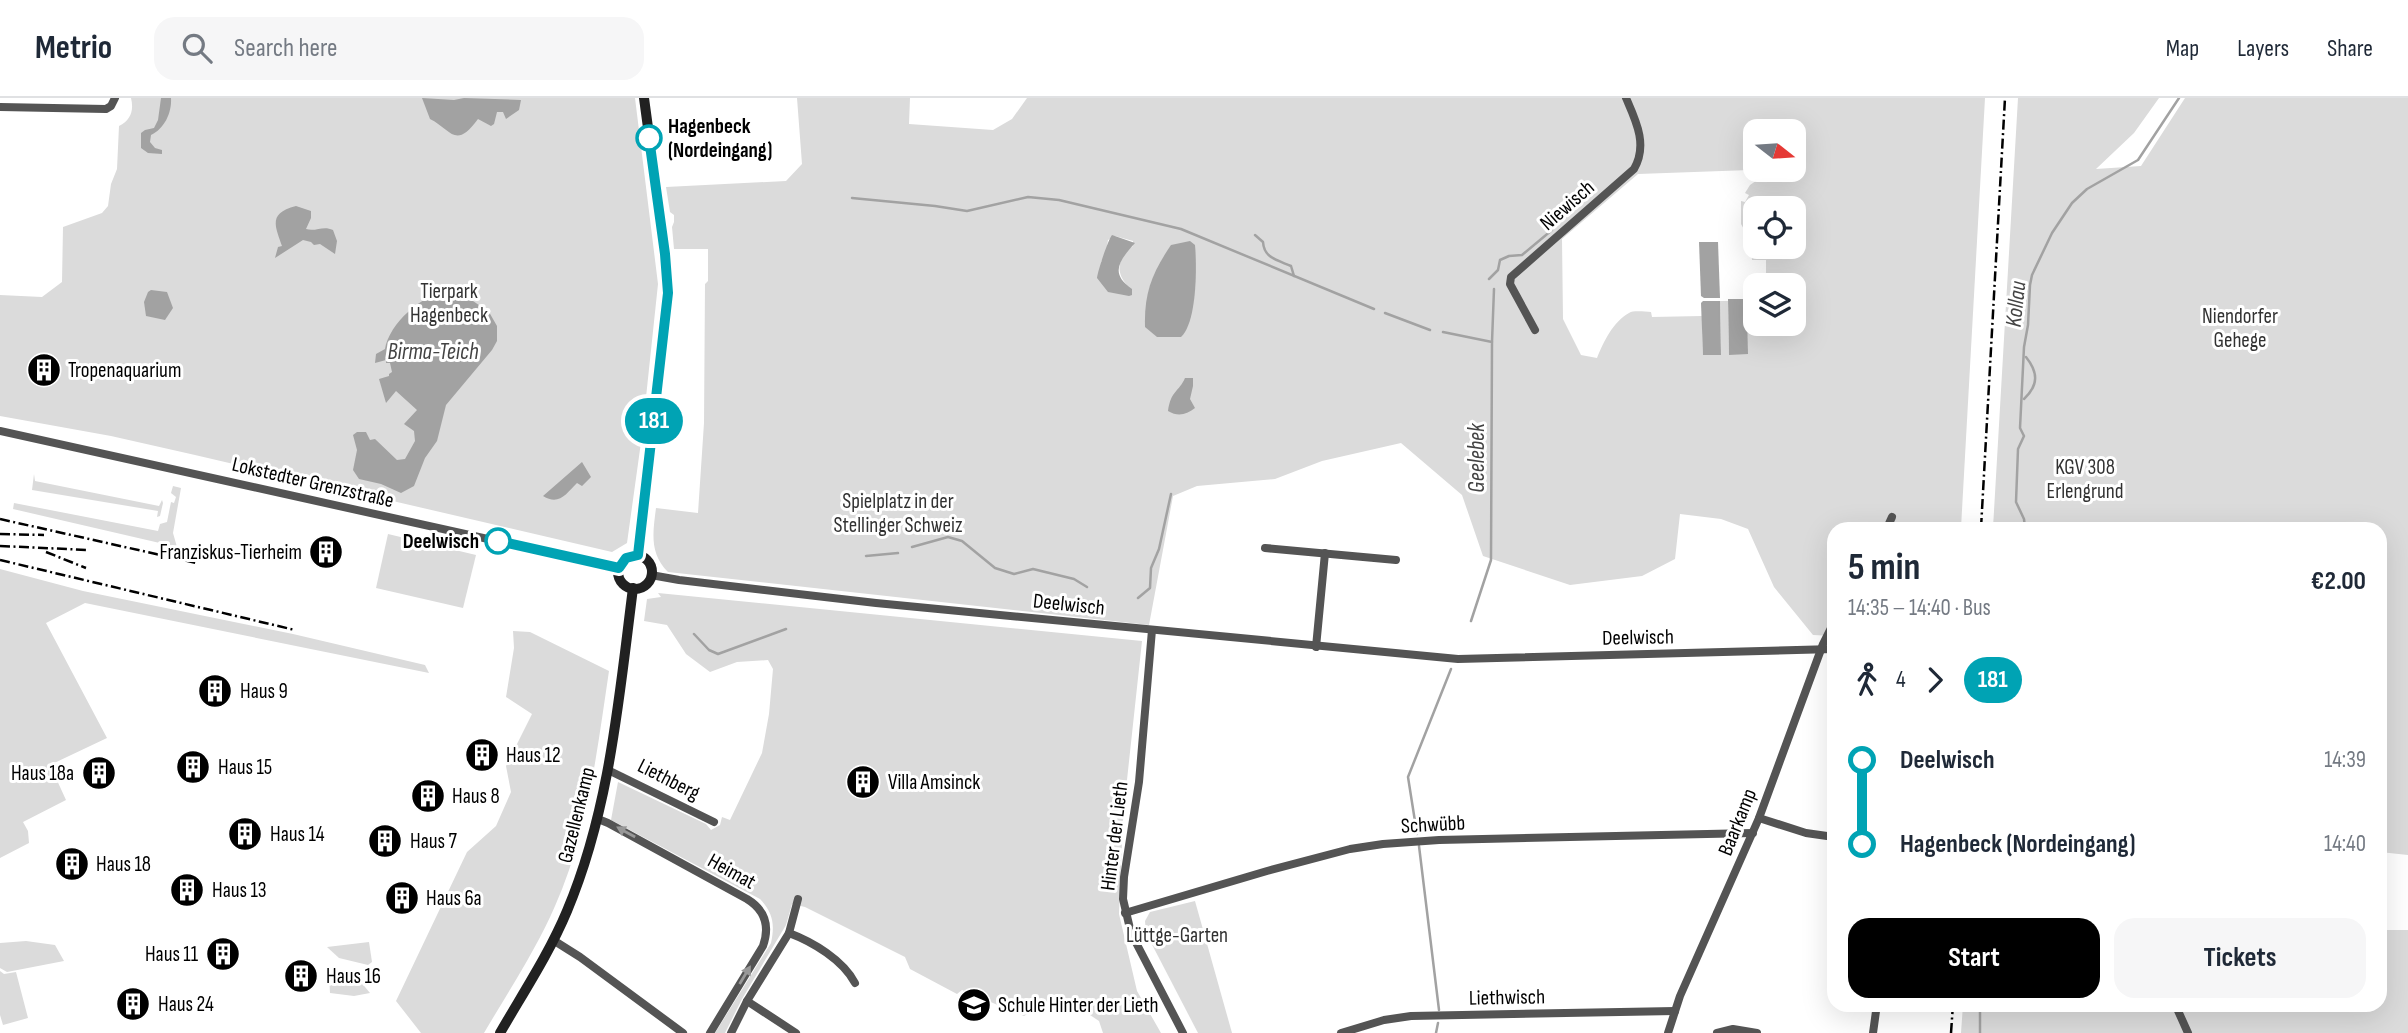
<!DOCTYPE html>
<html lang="en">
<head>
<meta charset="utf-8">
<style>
  :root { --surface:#fff; --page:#f6f6f7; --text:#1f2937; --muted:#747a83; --line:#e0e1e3; --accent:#000 }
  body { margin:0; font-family:"Sofia Sans Condensed",sans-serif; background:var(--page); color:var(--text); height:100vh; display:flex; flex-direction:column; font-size:26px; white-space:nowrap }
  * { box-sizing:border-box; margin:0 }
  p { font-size:23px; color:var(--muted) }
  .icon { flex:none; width:38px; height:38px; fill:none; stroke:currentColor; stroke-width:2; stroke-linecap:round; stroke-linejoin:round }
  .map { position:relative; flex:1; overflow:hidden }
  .drawer { position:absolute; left:1827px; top:424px; width:560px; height:490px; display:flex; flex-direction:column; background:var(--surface); border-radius:21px; box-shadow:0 7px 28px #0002 }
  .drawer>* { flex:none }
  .badge { padding:0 14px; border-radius:23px; font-size:24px; line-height:46px }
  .needle { width:46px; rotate:107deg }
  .controls { position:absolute; left:1743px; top:21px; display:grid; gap:14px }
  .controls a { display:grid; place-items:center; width:63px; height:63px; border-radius:14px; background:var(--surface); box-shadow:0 7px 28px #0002; font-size:35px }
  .map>.badge { position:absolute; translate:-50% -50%; box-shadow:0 0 0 4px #fff }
  .legs { display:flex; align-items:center; gap:10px; height:77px; padding:0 21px; font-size:23px }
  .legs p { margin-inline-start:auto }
  .summary { display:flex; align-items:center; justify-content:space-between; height:119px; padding:0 21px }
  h1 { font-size:38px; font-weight:700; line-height:52px }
  .action { display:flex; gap:14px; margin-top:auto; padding:14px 21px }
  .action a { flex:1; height:80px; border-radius:21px; background:var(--accent); color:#fff; font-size:28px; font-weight:700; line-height:80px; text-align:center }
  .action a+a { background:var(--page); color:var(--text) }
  ul { padding:0 21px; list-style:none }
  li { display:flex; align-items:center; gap:24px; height:84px; font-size:26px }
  li i { display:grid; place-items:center; width:10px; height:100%; margin:0 9px; background:currentColor }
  li i::after { content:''; width:18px; height:18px; margin:-9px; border:5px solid; border-radius:50%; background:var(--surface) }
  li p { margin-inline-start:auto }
  li:first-child i { background:linear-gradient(#0000 50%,currentColor 0) }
  li:last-child i { background:linear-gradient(currentColor 50%,#0000 0) }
  header { display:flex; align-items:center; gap:42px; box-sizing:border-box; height:98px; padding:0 35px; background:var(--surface); border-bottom:2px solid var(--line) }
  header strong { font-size:33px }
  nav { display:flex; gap:38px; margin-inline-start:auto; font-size:24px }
  .search { width:490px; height:63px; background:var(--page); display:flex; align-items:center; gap:18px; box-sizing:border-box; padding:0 24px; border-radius:21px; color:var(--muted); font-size:26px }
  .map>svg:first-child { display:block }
  .green { fill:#dbdbdb; fill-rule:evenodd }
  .water { fill:#a2a2a2 }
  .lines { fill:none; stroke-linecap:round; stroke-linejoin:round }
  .stream { stroke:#a2a2a2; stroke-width:2.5 }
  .street { stroke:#545454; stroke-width:8 }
  .secondary { stroke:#212121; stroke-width:10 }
  .rail { stroke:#000; stroke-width:2.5; stroke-dasharray:10 3.5 2 3.5; stroke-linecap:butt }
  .oneway { fill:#989898 }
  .line-1-casing { stroke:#fff; stroke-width:16 }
  .line-1 { stroke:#00a3b4; stroke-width:10 }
  .stop-1-dot { fill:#fff; stroke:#00a3b4; stroke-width:3.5 }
  .labels { text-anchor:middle; stroke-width:6; stroke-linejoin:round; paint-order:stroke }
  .stop-label { font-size:21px; font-weight:bold; fill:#000; stroke:#fff; text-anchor:start }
  .street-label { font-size:21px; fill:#000; stroke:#fff }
  .park-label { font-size:21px; fill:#323232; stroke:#fff }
  .poi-label { font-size:21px; fill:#000; stroke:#fff; text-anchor:start }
  .water-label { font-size:23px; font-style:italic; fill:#434343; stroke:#fff }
</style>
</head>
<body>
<header>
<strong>Metrio</strong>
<div class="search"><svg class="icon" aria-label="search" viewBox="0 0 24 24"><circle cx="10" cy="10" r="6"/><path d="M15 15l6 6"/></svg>Search here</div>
<nav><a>Map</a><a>Layers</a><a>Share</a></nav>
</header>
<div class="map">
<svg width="2408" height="935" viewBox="0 0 2408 935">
  <rect width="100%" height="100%" fill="#fff"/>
  <g class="green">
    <path d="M131,0h504l23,186 -16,151 -15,108 -15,9 -417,-97 -84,-19 -111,-20v-121l42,2 20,-15 1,-55 39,-14 6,-7 3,-22 6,-15 2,-43c12,-6 15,-16 12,-28z"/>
    <path d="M797,0h113l-1,26 84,6 19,-11 15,-21h958l-24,430h-127v108l-21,-1 -39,-48 -26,-58 -27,-10 -41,-5 -5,45 -33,17 -72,9 -87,-29 -21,-61 -61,-52 -79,18 -47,18 -78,7 -24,10 -24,129 -481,-53c-19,-19 -15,-40 -12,-64l42,5 6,-90 1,-139 3,-3v-32h-34l-2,-22 2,-5v-7l-4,-3 -4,-25 120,-6 16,-17zM1755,33h39v39h-39zM1750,72l16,4 -16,11 -5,8 4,2 -4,7 -4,-1v23l10,18 1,18h14v25h28v39h-39v-32h-2l-1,7h-5l1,55h-19l-1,-53h-8l1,54h-18l-1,-39 -50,1 -1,-5c-6,0 -17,-2 -22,1 -16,9 -25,28 -32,45l-16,-3 -18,-36 -1,-80 76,-65zM1755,110h39v39h-39zM1115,138l18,5v5c-14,10 -19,25 -6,39l-26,-23 5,-9 2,-13z"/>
    <path d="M2018,0h141l-25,35 -38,36 45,-3 44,-68h223v757l-28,-3v-324h-387z"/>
    <path d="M34,376l1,7 124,25 3,-6 1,3 -3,13 -3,1 1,-6 -126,-21z"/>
    <path d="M173,388l8,2 -8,45 4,14 -164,-38 1,-6 144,28 2,-7 7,-2 4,-20 3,1 2,-6 -5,-4z"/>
    <path d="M388,436l88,21 -13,53 -87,-20z"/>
    <path d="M0,471l83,22 210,43 132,31 4,8 -344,-70 -39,20 61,115 -57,27 16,35 -43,22 5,9 1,12 -29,15z"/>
    <path d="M658,495l484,48 -19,176 -4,97 18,77 24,42h-58l-4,-12 -39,-26 -36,21 -62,-26 -5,4 -47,-25 -5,-12 -100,-50 -13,-3 -6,21 -44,74 -17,34h-10l56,-90c4,-19 2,-30 -11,-44l-149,-79 7,-38 88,42 5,6 9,-5 2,-8 8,3 32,-67 7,-39 4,-45 -5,-9 -31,2 -27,10 -24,-18 -19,-29 -23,-4 3,-22 14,-2z"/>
    <path d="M513,533l17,1 79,39c-12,80 -21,161 -54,235 -19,44 -47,86 -71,127h-63l-25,-32 71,-149 29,-26 15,-34 -5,-26 26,-52 -26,-17 8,-49z"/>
    <path d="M1195,803l37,132h-34l-52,-100 -1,-12 5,-9z"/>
    <path d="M2380,832h28v103h-447l2,-28 417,-1z"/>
    <path d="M26,843l29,4 9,16 -57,11 -7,-4v-25z"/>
    <path d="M369,844l3,20 -4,3 -29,-7 -12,-11z"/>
    <path d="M0,873l4,3 12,-2 12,46 -25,7 -3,-10z"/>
    <path d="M337,874l23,9 10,12 -16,3 -24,-3 -1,-18z"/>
  </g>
  <g class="water">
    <path d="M161,0h10c1,15 -7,31 -20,37l-1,7 5,6 7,2v4l-14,-1 -7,-5v-15l4,-3 9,-2 4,-8z"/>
    <path d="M422,0l32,2 10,-2 57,2 -2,10 -13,9 -3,-7h-6l-3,12 -3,2 -13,-7c-23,31 -26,11 -48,0z"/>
    <path d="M296,108l15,5v7l-5,11c10,3 17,-4 27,1l4,11 -2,13 -15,-10 -6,1 -3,-3 -8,-2 -28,18 3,-11 4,-1c-7,-20 -14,-33 14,-40z"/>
    <path d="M1112,137l23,8c-14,16 -27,30 -3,46v6l-3,1 -21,-4 -11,-14c1,-8 11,-38 15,-43z"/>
    <path d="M1190,143l5,4c2,22 2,77 -14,92h-24l-12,-10c-1,-34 7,-54 26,-82z"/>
    <path d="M1699,144h19l2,56h-16l-3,-2z"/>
    <path d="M151,192l16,2 6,16 -8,12 -19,-4 -2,-14 4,-10z"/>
    <path d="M447,194l26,9 16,11 8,14v15l-5,9 -46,55 -9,36 -12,17 -11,28 -13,7 -20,-9 -22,-5 -6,-9 4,-20 -4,-15 4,-3h9l4,8 5,-1 22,21 8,-1 10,-18 -1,-10 -10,-7 13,-14 -21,-19 -10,12 -7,-24 10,-3v-2l3,-2 -2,-9h-4v-3l-11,3 1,-9 9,-5c4,-25 37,-55 62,-57z"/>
    <path d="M1728,201h19l1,55 -19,1z"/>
    <path d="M1703,203h17l1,54h-18l-2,-52z"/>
    <path d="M1185,280h8v8l-3,13 5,9c-9,7 -17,9 -27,3 3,-21 11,-19 17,-33z"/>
    <path d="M582,364l9,15 -9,9 -5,-3c-11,11 -18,23 -34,13z"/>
  </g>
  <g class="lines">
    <g class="stream">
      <path d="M852,100l83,8 32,5 61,-14 31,3 122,29 193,80"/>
      <path d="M1255,137l8,7c1,16 14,18 28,24l3,10"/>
      <path d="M1489,181l9,-9 2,-10 9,-4 13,-1 30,-25"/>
      <path d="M1385,215l45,17"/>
      <path d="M1443,234l49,10 -1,218 -20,61"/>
      <path d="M1492,244l2,-53"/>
      <path d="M2024,301c15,-14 14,-27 2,-42"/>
      <path d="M2025,430l-1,-9 -8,-17 2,-53 6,-13 -4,-8 4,-81 4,-22 2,-40 2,-10 20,-42 20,-30 15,-14 51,-29 41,-62"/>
      <path d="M912,449l36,-10 14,4 33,27 19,6 19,-5 41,10 13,8"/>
      <path d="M866,458l32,-3"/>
      <path d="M1138,500l12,-10 1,-20 8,-19 12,-55"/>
      <path d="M694,536l15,16 9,4 68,-25"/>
      <path d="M1417,736l-9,-57 43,-108"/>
      <path d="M1419,748l20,164"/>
      <path d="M1436,935l2,-10"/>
      <path d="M1980,935v-29"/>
    </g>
    <g class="street">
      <path d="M0,9l106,2 5,-3 4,-8"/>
      <path d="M1535,232l-25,-46 1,-7 123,-108c14,-24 2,-48 -8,-71"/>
      <path d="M0,333l619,137"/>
      <path d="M1887,430l5,-11"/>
      <path d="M1265,450l131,12"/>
      <path d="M651,477l28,5 197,23 582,56 376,-10"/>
      <path d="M1152,532l-13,152 -15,95 -1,22 8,34 52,100"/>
      <path d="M1316,549l9,-94"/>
      <path d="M608,672l106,52"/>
      <path d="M1759,720l47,15 28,4"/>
      <path d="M598,721l10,4 139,76c18,11 23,27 16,47l-53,87"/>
      <path d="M1125,815l142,-42 83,-22 33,-5 56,-4 314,-7"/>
      <path d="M789,835c24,9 54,27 66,50"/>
      <path d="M553,842l27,17 103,76"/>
      <path d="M747,903l49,32"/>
      <path d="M2175,906l13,29"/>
      <path d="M731,935l16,-32 42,-68 9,-34"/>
      <path d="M1341,935l43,-13 27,-4 264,-5"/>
      <path d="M1668,935l12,-37 79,-178 64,-174 11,-22"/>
      <path d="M1717,935l16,-4 24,4"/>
      <path d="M1873,935l4,-29"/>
    </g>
    <g class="secondary">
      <path d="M638,457l30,-262 -3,-39 -21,-156"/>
      <circle cx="635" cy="474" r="17"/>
      <path d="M500,935c23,-40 49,-79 67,-122 43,-102 52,-214 66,-323"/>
    </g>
    <g class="rail">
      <path d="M0,421l196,44"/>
      <path d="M1981,430l24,-430"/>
      <path d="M0,436l44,1"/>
      <path d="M0,448l87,4"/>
      <path d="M46,454l40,16"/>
      <path d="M0,462l295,70"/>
      <path d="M1951,935l2,-29"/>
    </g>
  </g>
  <defs><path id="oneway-solid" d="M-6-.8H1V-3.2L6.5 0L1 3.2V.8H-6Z" transform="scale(1.75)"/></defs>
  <g class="oneway">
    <use href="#oneway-solid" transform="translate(626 734) rotate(-151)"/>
    <use href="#oneway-solid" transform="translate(745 877) rotate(-59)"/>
  </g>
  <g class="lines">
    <g class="line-1-casing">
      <path id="line-1" d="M498,443l121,27 7,-10 12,-3 30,-262 -3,-39 -16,-116"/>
    </g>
    <use href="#line-1" class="line-1"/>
  </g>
  <defs>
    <g id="building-disc" transform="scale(1.75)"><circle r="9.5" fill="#000" stroke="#fff"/><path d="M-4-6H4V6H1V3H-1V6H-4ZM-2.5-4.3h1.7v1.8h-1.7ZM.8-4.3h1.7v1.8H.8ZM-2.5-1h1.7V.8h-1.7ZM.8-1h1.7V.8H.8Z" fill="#fff"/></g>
    <g id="school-disc" transform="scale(1.75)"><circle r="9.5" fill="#000" stroke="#fff"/><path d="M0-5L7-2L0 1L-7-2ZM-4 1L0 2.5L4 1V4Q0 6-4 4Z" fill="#fff"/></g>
  </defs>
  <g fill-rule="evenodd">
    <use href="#building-disc" x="44" y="272"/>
    <use href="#building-disc" x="326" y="454"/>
    <use href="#building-disc" x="215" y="593"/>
    <use href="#building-disc" x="482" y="657"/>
    <use href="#building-disc" x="193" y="669"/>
    <use href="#building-disc" x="99" y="675"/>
    <use href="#building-disc" x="863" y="684"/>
    <use href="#building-disc" x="428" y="698"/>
    <use href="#building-disc" x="245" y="736"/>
    <use href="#building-disc" x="385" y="743"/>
    <use href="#building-disc" x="72" y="766"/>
    <use href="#building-disc" x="187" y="792"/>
    <use href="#building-disc" x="402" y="800"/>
    <use href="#building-disc" x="223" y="856"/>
    <use href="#building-disc" x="301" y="878"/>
    <use href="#building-disc" x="133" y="906"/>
    <use href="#school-disc" x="974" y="907"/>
  </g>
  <g class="stop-1-dot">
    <circle cx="649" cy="40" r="12"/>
    <circle cx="498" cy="443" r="12"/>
  </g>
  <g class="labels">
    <g class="stop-label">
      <text x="668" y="35">Hagenbeck<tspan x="668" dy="24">(Nordeingang)</tspan></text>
      <text x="479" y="450" text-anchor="end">Deelwisch</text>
    </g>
    <g class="street-label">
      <text transform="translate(1567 107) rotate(-41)" y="7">Niewisch</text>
      <text transform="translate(313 384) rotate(13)" y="7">Lokstedter Grenzstraße</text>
      <text transform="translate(1069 506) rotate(6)" y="7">Deelwisch</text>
      <text transform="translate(1638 539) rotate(-1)" y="7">Deelwisch</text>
      <text transform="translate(669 681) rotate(27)" y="7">Liethberg</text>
      <text transform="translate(576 717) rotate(-76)" y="7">Gazellenkamp</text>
      <text transform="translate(1737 724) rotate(-68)" y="7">Baarkamp</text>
      <text transform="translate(1433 726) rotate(-3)" y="7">Schwübb</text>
      <text transform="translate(1114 738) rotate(-83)" y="7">Hinter der Lieth</text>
      <text transform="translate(732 773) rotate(29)" y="7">Heimat</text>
      <text transform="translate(1507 899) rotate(-1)" y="7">Liethwisch</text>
    </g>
    <g class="park-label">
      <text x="449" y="200">Tierpark<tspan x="449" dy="24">Hagenbeck</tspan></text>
      <text x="2240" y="225">Niendorfer<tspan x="2240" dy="24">Gehege</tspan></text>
      <text x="2085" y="376">KGV 308<tspan x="2085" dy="24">Erlengrund</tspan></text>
      <text x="898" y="410">Spielplatz in der<tspan x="898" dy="24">Stellinger Schweiz</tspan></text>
      <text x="1177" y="844">Lüttge-Garten</text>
    </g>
    <g class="poi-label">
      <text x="68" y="279">Tropenaquarium</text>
      <text x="302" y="461" text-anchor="end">Franziskus-Tierheim</text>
      <text x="240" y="600">Haus 9</text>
      <text x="506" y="664">Haus 12</text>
      <text x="218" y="676">Haus 15</text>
      <text x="74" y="682" text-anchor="end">Haus 18a</text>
      <text x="888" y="691">Villa Amsinck</text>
      <text x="452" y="705">Haus 8</text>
      <text x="270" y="743">Haus 14</text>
      <text x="410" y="750">Haus 7</text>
      <text x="96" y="773">Haus 18</text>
      <text x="212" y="799">Haus 13</text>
      <text x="426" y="807">Haus 6a</text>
      <text x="198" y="863" text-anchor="end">Haus 11</text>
      <text x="326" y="885">Haus 16</text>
      <text x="158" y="913">Haus 24</text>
      <text x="998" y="914">Schule Hinter der Lieth</text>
    </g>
    <g class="water-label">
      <text transform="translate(2015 206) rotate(-84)" y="8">Kollau</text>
      <text x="433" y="261">Birma-Teich</text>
      <text transform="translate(1476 360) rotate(-90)" y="8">Geelebek</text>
    </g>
  </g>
</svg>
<div class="controls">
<a><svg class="needle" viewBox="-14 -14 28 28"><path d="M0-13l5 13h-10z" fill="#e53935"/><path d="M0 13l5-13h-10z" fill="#747a83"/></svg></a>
<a><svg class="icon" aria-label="locate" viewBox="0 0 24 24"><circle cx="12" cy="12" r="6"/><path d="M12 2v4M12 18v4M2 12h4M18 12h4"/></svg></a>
<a><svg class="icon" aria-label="layers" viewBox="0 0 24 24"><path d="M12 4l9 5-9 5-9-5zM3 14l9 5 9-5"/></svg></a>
</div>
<b class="badge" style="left:654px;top:323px;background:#00a3b4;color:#fff">181</b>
<section class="drawer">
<div class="summary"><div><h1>5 min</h1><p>14:35 – 14:40 · Bus</p></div><b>€2.00</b></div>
<div class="legs"><svg class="icon" aria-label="walk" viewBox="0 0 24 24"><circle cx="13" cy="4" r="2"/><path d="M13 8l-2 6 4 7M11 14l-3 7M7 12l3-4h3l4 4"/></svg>4<svg class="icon" aria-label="forward" viewBox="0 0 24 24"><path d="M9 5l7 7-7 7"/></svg><b class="badge" style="background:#00a3b4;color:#fff">181</b></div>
<ul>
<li><i style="color:#00a3b4"></i><b>Deelwisch</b><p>14:39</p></li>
<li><i style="color:#00a3b4"></i><b>Hagenbeck (Nordeingang)</b><p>14:40</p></li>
</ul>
<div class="action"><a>Start</a><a>Tickets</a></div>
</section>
</div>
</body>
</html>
